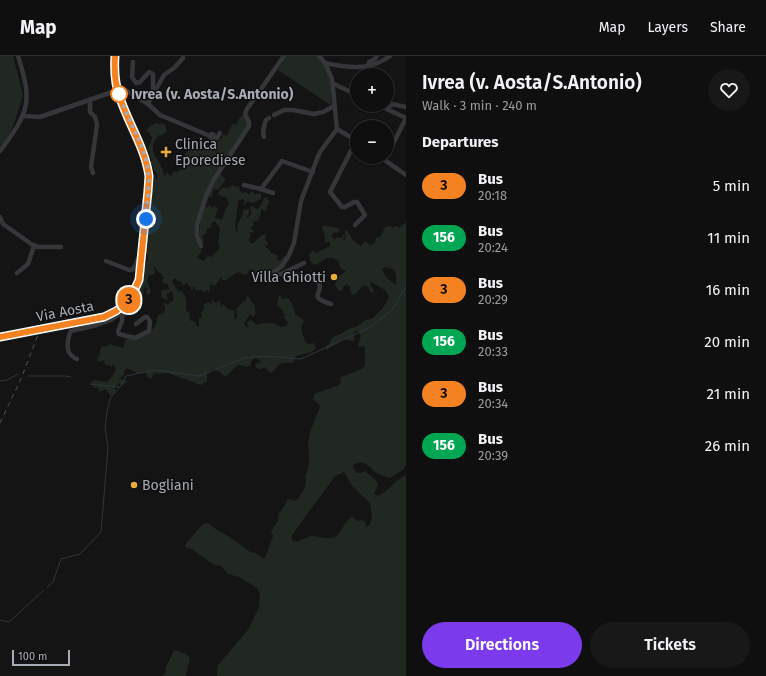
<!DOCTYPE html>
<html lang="en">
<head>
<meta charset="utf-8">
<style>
  :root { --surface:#0f0f10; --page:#181819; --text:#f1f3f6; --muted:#9b9c9f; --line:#2f2f30; --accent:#7c3aed }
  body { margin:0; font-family:"Fira Sans",sans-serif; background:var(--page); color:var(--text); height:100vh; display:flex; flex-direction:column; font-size:15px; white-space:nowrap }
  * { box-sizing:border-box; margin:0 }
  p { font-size:13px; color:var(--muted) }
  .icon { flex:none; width:22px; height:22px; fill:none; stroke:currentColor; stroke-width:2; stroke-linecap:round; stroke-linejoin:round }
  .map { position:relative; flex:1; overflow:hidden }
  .side { display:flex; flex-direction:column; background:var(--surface); width:360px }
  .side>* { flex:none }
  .badge { padding:0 8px; border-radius:13px; font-size:14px; line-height:26px }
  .controls { position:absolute; left:350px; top:12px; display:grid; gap:8px }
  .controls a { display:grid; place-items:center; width:44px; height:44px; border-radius:50%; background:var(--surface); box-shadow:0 1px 3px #0004,0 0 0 1px var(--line); font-size:20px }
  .scale { position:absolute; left:12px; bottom:10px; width:58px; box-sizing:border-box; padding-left:4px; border:2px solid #a6abb5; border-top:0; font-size:11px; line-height:14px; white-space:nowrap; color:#a6abb5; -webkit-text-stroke:3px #0f0f10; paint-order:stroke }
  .you { position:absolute; width:20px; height:20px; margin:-10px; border:3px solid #fff; border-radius:50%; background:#1a73e8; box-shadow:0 0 0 6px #1a73e833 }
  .map>.badge { position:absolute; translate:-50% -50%; box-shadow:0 0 0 2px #fff }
  h2 { padding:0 16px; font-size:15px; line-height:36px }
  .round { display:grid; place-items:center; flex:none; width:42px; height:42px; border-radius:21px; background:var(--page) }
  .overview { display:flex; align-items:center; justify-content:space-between; height:68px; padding:0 16px }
  h1 { font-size:19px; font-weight:600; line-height:30px }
  .button { display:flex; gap:8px; margin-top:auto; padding:8px 16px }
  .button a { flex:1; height:46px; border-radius:24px; background:var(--accent); color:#fff; font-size:16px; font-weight:600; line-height:46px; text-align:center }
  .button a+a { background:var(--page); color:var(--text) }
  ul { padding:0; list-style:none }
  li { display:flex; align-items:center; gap:12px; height:52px; padding:0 16px }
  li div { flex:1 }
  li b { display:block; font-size:15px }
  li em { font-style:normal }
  li .badge { min-width:44px; font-weight:700; text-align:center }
  header { display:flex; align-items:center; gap:24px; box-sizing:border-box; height:56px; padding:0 20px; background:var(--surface); border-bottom:1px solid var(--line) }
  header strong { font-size:19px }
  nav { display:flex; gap:22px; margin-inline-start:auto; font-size:14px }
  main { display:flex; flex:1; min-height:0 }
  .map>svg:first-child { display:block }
  .green { fill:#202821; fill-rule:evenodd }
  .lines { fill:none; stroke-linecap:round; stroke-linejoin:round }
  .stream { stroke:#2e363d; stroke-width:1 }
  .street { stroke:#35363a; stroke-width:4.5 }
  .primary { stroke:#515359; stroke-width:7 }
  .rail { stroke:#4c4e53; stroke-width:1; stroke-dasharray:5 4; stroke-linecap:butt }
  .line-casing { stroke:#fff; stroke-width:9 }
  .line { stroke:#f58220; stroke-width:6 }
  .walk { stroke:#a6abb5; stroke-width:4; stroke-dasharray:0 7.2 }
  .stop-dot { fill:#fff; stroke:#f58220; stroke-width:2 }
  .poi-dot { fill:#e7ac3a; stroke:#0f0f10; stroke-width:1.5 }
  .labels { text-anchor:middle; stroke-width:3; stroke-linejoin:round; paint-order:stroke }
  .stop-label { font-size:14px; font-weight:bold; fill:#a6abb5; stroke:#0f0f10; text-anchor:start }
  .poi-label { font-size:14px; fill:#a6abb5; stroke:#0f0f10; text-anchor:start }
  .street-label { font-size:14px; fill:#a6abb5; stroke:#0f0f10 }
</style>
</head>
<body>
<header>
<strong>Map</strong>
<nav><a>Map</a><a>Layers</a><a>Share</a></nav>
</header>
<main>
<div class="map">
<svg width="406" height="620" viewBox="0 0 406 620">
  <rect width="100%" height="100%" fill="#141415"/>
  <g class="green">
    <path d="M0,0h13l10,39 -10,32 -9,15 -4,4z"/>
    <path d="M287,0h29c17,17 14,27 16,50l-54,-36z"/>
    <path d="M244,59l4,8c-3,5 -2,8 -7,11l-1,5 -28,42 -7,14 -9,29 -1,7 2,10 5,10 -5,6 6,4 5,-5 4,1 6,-7 2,-4 -2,-3 2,-15 -6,-7 -2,2 -1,4 -4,2 -1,5 -4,2 2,5 -2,4 -3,-7 1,-13 -1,-2c5,-17 10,-34 21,-49l6,5 -8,11 -5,-1 -1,8h-3l-4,10h2l3,-2 2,3 2,-2 4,2 -3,10 7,2 4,-12 3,-5 -2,-5 -9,-3v-2l4,-5h6l5,-3 3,2 3,-1 1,5 2,2 4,-1 3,3 1,-2 3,-2 2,4 3,-2 3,1v5l-8,4 -6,-2 -2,4 -1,-2 1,-2 -3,-2 -4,2 -3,26 2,5 1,-1c-2,-9 1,-8 4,-14 1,-2 1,-4 1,-7l6,-1v3l-2,5 1,1 3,-4 -1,-7 3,-1 3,3 3,-1 5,-9 2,-2 3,4 -1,4 -2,3 1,2 -3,1 -2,-3 -2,8 -2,1 1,3 -6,2 1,3 -2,1 -1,2 3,3 -2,2 -3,-1 2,3 -2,4 1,4h4l6,-7 5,-2 1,1 -1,4 3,4 -1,2h-2v2l4,2 2,4h2l5,3 -1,4 3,1 3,-4 6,-2 -8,11 -16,11h-1v-3l-3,3 -4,1 -5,-9 -3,1 -1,4h-6l-2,-2 -4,1 -10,7h-4l-1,-3 -6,9 -5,-2v7l-1,1 -2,-2 -3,3 -2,-3h-7v-3h-2v2l-2,1v-3l-3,-2 -1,-3 -3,4 -3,-4 -3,-1 -3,-3 -3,3 3,6 4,5 2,-2c5,6 6,12 5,20l4,3 -1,3 2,5h3l2,4 3,2v-9l3,-1 -1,-4 3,-4v-5l5,-2 2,3 1,-5 5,4v-3h2l3,6 1,-3 5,5 7,2 -1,6 3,3v-7l-1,-4 8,-8h2v-3l1,-2 2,1 2,5 4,3v4l1,4 -2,3h-2l-2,-2 -6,9 2,4h2l-1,-5 4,-2 6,5c6,-3 18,-3 24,2l5,-1 2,-3 -4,-6 1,-3 -8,-10 2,-8h2l1,3 6,-1 5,8 2,8 9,6 -3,8 4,14 3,2 6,-1 2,6 -5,3 -15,4 -3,7c-4,0 -9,-1 -13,1 -4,3 -5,7 -10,9l-5,-6 -5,2 -4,-1 -1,-4 6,-2 -1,-2 -5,-2 -3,2 -2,6 -3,1 -9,-2 -12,11h-2l-4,-4 -8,-3 -5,4v8l-6,4 -33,-12 -14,1 -3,5 -4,-2 -1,-5 -7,2 -12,-6 -3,3v4l-5,4 6,1 2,2 -4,3 -4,-2 -4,4v6l-5,3 -4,-7 -7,3 -1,-4 -5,-1 -2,-5 4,-2 12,2 7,-8 2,-6 -3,-3 -2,2 -2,-2h-3l-3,-5 -3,2 -2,-1 -1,-3 2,-1 2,-10 7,-1 2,-2 13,4 3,-9h10l10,-8 3,1 5,-4 1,-4h2c-1,-4 0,-9 4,-11l1,2 3,-5 -1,-6 1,-1 2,2 6,-5v-6l-2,-4 -1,3 -4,1 2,6 -4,-1 -3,-2v-5l1,-2 8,-1 -3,-5 -4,-1 -1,-3 2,-3 -3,-1 1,-2 -4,-2 -4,-6 1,7 -4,3 -2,-2 -2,7 4,11 -2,2 -3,1 1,-7 -3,-1 -1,8h-4l-1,-2 -3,2 6,-15 2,-13 4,-5 1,-6 -4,-6 6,-73h5l1,2 2,-2 -2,-5 -2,-2 -1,-3 -3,-3 2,-4 -3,-4 1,-4 -2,-3 4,-11 -3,-6h-3l3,-5 7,-4 2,1 4,-1 3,2 2,6 -5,4h-3c-15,17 2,23 5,40l2,1v-3h1l5,4v-4l7,-2 7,-6v-5l-2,-4 5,-7 12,1 6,-3 5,-1 10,-8 1,-4 4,2 6,-13 3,2 4,-8z"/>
    <path d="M406,164v244l-2,5 -14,9c-5,-2 -11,-3 -15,-6 -7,-7 -12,-13 -22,-7v3l4,5h3l6,-2c4,5 9,7 12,14l-4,9 4,2c11,-5 17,-16 28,-21v201h-189v-6l1,-5 30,-35 11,-23 1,-13 -3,-6 -18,-11 -11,-3 -7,-8 -7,-1 -22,-16 -5,-1 -2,-2 2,-4 16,-18 5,-1 9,7 6,3 17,11 10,8 5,1 9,6 1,-1 8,-22 -2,-5 6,-9 2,-9 5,-6 3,-7 3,-1 4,2 5,-3 1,-3 4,-5 2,-8 -1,-6 3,-7 1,-9 -1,-16 2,-12 10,-25 -1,-3 -6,-4 1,-6 25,-9 2,-3 -1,-3 1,-2 21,-8 3,-3v-18l-1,-2 -5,1 -1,-1c1,-5 5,-10 0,-15h-2l-3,3 2,6 -2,1 -9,-2 -4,2 -4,4 -6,2 -3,3 -2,-3 4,-3 2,-4 4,-4 6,-2 7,-5 8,-2 8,-6 9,-3 10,-10 5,-8 1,-4 -4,-6 -14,-8 -1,2 4,7 -2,2h-1l-3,-6 -4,-2 -10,10 -3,-1 -1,-7 -3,-3 -3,2 -2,5h-3l-4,-6 3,-8 8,-6 -6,-3 -2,-8c-2,0 -4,-2 -6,-2 -7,-2 -12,6 -18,7l-4,-4 -1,-7 4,-3 5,2 3,-3 10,-4 -2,-5 -4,2v-8l-3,-7 1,-3 17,4 -2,4 -4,-1 -3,4 3,3h2l1,-2 5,1 1,-4 1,1 -1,5h2v-10h2l5,9 9,7 4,-5 5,4 4,-1 2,-6 5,-2 4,-9 5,-1 3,1 4,-1 2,2 6,-5zM384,211c14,2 12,7 12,18 -6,-4 -12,-9 -14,-16zM344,415l8,15 18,17 2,14 -2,8 -4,2 -1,-2 1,-2 -4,-3 -4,1 -6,-4c-8,4 -10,15 -16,19 -6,5 -18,0 -25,0 -7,1 -10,7 -18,5l-2,-3 1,-3 43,-59 4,-2h2z"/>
    <path d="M174,594l12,4 4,4 -4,18h-24l4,-3 -1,-4z"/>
  </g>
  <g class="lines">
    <g class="stream">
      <path d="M28,320h38l5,1"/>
      <path d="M0,325l7,-1 11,-6"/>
      <path d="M90,328l29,3"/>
      <path d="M47,531l6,-5 8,-23 19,-5 21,-22 7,-85 -3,-19 2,-17 4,-14 9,-10 6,-11 29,-6 44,6 45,-18 21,-2 36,3 68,-31 23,-18 14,-23"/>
      <path d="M0,564l9,2 35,-32"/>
    </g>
    <g class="street">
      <path d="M319,0l6,7 7,16 5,50 20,12"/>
      <path d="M133,6l-1,15 4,6 4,-1 9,-10 4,2v19"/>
      <path d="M325,7c23,5 45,8 65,-7"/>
      <path d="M368,10l1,-4 6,-3 2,-3"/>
      <path d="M332,27l25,12"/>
      <path d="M117,29l31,19 16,-29 10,-7 9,-10"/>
      <path d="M90,43v13l5,5 2,8 -6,42 2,6"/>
      <path d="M148,48l12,11 50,21"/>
      <path d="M378,49l28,13"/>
      <path d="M387,53l5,-5 14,3"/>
      <path d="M274,59l10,-5h9l21,4 9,-2 11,-6"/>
      <path d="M23,60l17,1 78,-27"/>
      <circle cx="212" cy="80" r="2"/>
      <path d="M214,81l3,1 3,-5"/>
      <path d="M264,81c-2,-6 0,-11 2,-17l3,-2"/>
      <path d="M0,95c29,-39 33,-48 18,-95"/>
      <path d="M387,100l19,-38"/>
      <path d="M380,101l26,18"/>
      <path d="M244,129l17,4 21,-28 31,11"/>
      <path d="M261,133l12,4"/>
      <path d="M0,161l3,7 31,22 -6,18 -11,9"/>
      <path d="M355,169l10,-10 -8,-13h-3l-9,5h-3l-12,-15 26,-51"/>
      <path d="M34,189l4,2h23"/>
      <path d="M201,190l-4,-10v-11l9,-29 7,-15 36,-55v-4l-4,-8 2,-5 37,-53"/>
      <path d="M106,205l23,9h3c5,-4 4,-11 9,-16"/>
      <path d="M283,217l21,-10"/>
      <path d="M280,218h14l25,8c5,13 -13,14 12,22"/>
      <path d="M262,225l20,-15 7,-11 5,-12 7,-42 16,-42 3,-7 17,-23"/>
      <path d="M123,255l-1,10 -4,10 1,3 16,4 14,-7 1,-10 -3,-4h-2l-9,7"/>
      <path d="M77,303c-9,-4 -10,-9 -9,-19 1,-3 1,-6 3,-9l26,-6 14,-5 12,-9 9,-9 2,-3 -1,-6"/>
    </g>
    <path class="primary" d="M0,281l104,-20 12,-6 8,-6 9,-12 6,-13 9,-89 1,-15c-4,-28 -19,-52 -29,-78 -5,-13 -6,-28 -5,-42"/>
    <path class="rail" d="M0,367l21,-44 18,-47"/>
  </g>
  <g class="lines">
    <g class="line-casing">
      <path id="line" d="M0,281l104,-20 12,-6 8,-6 9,-12 6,-13 9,-89 1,-15c-4,-28 -20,-51 -29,-78 -5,-13 -6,-28 -5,-42"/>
    </g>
    <use href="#line" class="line"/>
    <path class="walk" d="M119,38l-1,-4c7,26 23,48 29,74 4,18 0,37 -1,55"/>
  </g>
  <circle class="stop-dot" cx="119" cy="38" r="8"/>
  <g class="poi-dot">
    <path d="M164 90h4v4h4v4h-4v4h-4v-4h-4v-4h4z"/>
    <circle cx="334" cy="221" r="4"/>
    <circle cx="134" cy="429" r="4"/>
  </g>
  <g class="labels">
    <g class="stop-label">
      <text x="131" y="43">Ivrea (v. Aosta/S.Antonio)</text>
    </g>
    <g class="poi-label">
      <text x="175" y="93">Clinica<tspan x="175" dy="16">Eporediese</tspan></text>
      <text x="326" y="226" text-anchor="end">Villa Ghiotti</text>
      <text x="142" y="434">Bogliani</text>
    </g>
    <g class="street-label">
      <text transform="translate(65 255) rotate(-11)" y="5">Via Aosta</text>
    </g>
  </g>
</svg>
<div class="controls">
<a>+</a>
<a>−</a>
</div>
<div class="scale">100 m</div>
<div class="you" style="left:146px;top:163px"></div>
<b class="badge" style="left:129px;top:244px;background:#f58220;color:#111">3</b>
</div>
<section class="side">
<div class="overview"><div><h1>Ivrea (v. Aosta/S.Antonio)</h1><p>Walk · 3 min · 240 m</p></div><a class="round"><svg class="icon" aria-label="heart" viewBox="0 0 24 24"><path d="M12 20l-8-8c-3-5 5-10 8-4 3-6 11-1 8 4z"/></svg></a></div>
<h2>Departures</h2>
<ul>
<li><span class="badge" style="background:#f58220;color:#111">3</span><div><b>Bus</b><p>20:18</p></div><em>5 min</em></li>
<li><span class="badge" style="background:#00a651;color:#fff">156</span><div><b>Bus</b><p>20:24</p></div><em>11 min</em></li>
<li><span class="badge" style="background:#f58220;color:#111">3</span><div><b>Bus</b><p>20:29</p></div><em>16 min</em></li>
<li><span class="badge" style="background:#00a651;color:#fff">156</span><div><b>Bus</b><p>20:33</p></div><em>20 min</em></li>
<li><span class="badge" style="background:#f58220;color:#111">3</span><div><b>Bus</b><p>20:34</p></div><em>21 min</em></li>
<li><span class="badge" style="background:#00a651;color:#fff">156</span><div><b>Bus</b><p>20:39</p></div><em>26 min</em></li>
</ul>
<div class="button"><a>Directions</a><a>Tickets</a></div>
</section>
</main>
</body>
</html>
